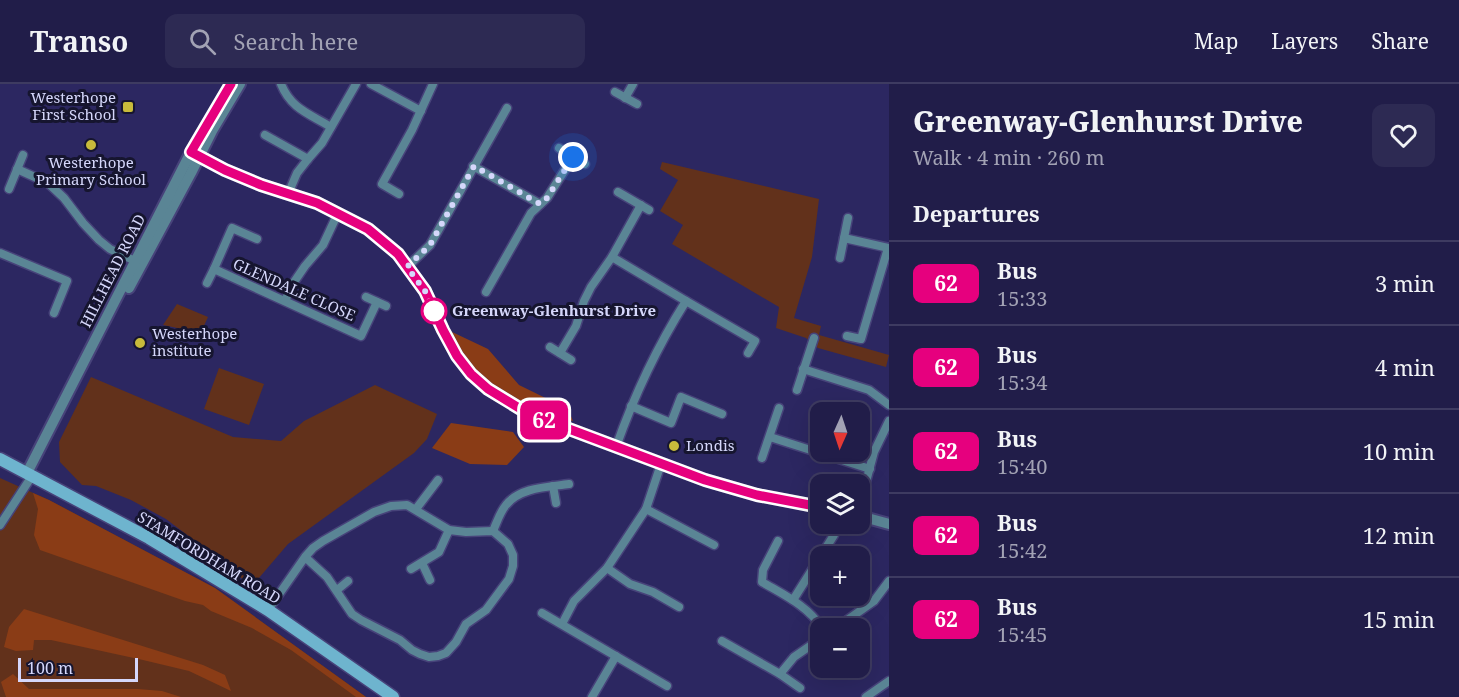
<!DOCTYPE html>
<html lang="en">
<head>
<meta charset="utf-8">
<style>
  :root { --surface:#211d49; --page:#2d2a53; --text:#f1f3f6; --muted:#a2a2b4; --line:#3e3b61 }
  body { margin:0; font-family:"Noto Serif",serif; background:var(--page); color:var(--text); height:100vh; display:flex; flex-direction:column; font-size:22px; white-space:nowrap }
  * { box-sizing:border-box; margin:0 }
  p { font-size:20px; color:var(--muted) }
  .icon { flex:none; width:33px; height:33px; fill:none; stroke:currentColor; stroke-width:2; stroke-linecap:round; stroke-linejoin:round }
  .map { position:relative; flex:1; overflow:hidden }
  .details { display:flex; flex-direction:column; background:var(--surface); width:570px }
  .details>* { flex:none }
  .badge { padding:0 12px; border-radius:9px; font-size:21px; line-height:39px }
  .needle { width:39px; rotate:183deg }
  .tools { position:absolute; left:810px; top:318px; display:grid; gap:12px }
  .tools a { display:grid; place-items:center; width:60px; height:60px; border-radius:12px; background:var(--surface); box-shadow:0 6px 24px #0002,0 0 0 2px var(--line); font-size:30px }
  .scale { position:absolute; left:18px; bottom:15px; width:120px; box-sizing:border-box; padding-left:6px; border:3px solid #d5d7fb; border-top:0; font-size:16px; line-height:21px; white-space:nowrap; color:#d5d7fb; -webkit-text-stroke:4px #16152f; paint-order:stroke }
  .you { position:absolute; width:30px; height:30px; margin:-15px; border:4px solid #fff; border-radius:50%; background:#1a73e8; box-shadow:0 0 0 9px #1a73e833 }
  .map>.badge { position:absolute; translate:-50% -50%; box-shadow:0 0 0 3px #fff }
  h2 { padding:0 24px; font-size:22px; line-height:54px }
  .round { display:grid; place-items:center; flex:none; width:63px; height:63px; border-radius:12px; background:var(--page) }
  .summary { display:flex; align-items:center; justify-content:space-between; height:102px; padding:0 24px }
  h1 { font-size:28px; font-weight:800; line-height:45px }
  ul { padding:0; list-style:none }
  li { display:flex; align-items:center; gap:18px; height:84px; padding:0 24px; border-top:2px solid var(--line) }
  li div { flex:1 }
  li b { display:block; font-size:22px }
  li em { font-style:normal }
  li .badge { min-width:66px; font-weight:700; text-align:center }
  header { display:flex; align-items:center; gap:36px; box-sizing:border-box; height:84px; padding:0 30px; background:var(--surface); border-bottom:2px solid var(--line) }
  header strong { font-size:28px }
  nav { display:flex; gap:33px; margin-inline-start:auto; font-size:21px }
  .search { width:420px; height:54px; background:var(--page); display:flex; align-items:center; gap:15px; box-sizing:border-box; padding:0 21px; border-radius:12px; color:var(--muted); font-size:22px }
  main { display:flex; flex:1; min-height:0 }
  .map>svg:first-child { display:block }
  .green { fill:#62311b }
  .forest { fill:#8a3c16 }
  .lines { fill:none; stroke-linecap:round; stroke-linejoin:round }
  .minor-casing { stroke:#47437a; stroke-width:11 }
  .tertiary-casing { stroke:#47437a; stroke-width:14 }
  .secondary-casing { stroke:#47437a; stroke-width:15 }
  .minor { stroke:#5a8595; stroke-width:8 }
  .tertiary { stroke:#5a8595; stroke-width:10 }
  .secondary { stroke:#6eb4ce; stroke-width:12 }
  .line-casing { stroke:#fff; stroke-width:14 }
  .line { stroke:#e6007e; stroke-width:9 }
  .walk { stroke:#d5d7fb; stroke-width:6; stroke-dasharray:0 10.8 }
  .poi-dot { fill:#c8bb3b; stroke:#16152f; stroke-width:2 }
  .stop-dot { fill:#fff; stroke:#e6007e; stroke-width:3 }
  .labels { text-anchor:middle; stroke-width:6; stroke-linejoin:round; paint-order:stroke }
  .poi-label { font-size:15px; fill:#d5d7fb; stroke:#16152f; text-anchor:start }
  .street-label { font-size:15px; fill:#d5d7fb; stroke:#16152f }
  .stop-label { font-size:15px; font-weight:bold; fill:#d5d7fb; stroke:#16152f; text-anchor:start }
</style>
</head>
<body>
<header>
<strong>Transo</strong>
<div class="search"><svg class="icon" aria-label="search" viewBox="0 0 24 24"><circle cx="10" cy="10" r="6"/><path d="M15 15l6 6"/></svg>Search here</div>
<nav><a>Map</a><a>Layers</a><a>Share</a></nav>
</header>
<main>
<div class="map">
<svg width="889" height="613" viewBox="0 0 889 613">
  <rect width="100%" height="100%" fill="#2c2761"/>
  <g class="green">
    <path d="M662,78l157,37 -7,58 -18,61 27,8 -2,9 70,20 -3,12 -68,-19 -12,-10 -30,-10 3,-21 -107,-63 11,-19 -23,-14 18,-31 -18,-11z"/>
    <path d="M177,220l31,13 -6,13 -20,-1 -19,-4z"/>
    <path d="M219,284l45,16 -15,41 -45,-16z"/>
    <path d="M91,293l142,60 48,4 23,-20 71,-36 62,29 -10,25 -13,14 -126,91 -35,41 -22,-13 -32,-28 -33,-25 -35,-19 -35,-14 -14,-1 -22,-23 -1,-20z"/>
    <path d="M0,394l49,22 166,88 151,109h-366z"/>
  </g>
  <g class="forest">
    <path d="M450,247l38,18 31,36 49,24 5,12 -38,-9 -38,-23 -26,-22z"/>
    <path d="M451,339l62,9 11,15 -17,18 -37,-1 -38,-16z"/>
    <path d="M33,409l16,7 166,88 151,109h-10l-65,-47 -39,-22 -41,-17 -8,-6 -18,-4 -145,-51 -6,-15 4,-26z"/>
    <path d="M24,525l179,56 22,10 6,16 -42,-20 -46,-11 -92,-20h-17l-1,10 -17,1 -12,-4 5,-20z"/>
    <path d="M13,590l16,15h109l24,2 19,6h-175l-5,-15z"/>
  </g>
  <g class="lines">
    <g class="minor-casing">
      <g id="minor">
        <path d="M281,0c10,25 29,30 50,43"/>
        <path d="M371,0l50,27"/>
        <path d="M615,8l22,12"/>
        <path d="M625,14l8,-14"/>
        <path d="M265,51l43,24"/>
        <path d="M559,64l26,16"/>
        <path d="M473,82l67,38"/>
        <path d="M17,85l31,14 16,15 19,25 16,17 11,9 25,12"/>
        <path d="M9,105l14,-34"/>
        <path d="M618,108l31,18"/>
        <path d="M288,110l9,-21 11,-14 14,-16 34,-59"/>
        <path d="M399,110l-17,-10 30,-54 21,-46"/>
        <path d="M844,154l45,10"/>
        <path d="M257,155l-25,-11 -18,41 147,67 16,-34"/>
        <path d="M0,169l67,28 -13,32"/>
        <path d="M612,173l74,44c-29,46 -52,95 -70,146"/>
        <path d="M840,174l8,-40"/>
        <path d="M407,183l23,-22 77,-137"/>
        <path d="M207,199l7,-14"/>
        <path d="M486,208l45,-79 16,-15 26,-41"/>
        <path d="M366,213l20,9"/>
        <path d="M285,217l7,-16 13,-19 18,-21 15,-32"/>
        <path d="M686,217l69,40 -7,12"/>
        <path d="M847,252l14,3 27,-91"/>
        <path d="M550,263l21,13"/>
        <path d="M560,269l16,-27 8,-25 7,-14 21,-30 29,-52"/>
        <path d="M803,285l66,21 20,15"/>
        <path d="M797,306l17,-52"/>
        <path d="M631,322l40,17 10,-26 41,17"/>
        <path d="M770,353l100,32"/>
        <path d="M762,374l17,-50"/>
        <path d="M553,402l3,17"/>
        <path d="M860,420l14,-52 15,-31"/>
        <path d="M416,425l22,-29"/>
        <path d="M646,425l68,36"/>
        <path d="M0,441l32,-49"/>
        <path d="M493,447c4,-9 7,-19 13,-26 14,-18 43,-18 63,-21"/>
        <path d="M778,457l-15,29 -1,12c22,13 46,24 60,46"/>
        <path d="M422,479l8,17"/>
        <path d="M607,484l23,16 23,8 26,15"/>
        <path d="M411,485l28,-17 10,-22"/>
        <path d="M337,506l11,-9"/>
        <path d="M793,516l41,-65"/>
        <path d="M268,526l37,-53 8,-9 10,-7 51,-29 17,-6 16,-1 42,25 17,2 27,-1 15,13 5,11v11l-4,13 -23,31 -20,14 -10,18 -10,11 -8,3 -9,1 -9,-3 -8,-4 -12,-10 -39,-20 -9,-6 -25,-37 -22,-20"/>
        <path d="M542,529l125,73"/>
        <path d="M562,540l12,-23 33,-33 39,-59 15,-45"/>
        <path d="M836,544l38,-27 15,-20"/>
        <path d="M722,557l58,33 20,14"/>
        <path d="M780,590l14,-17 26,-18"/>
        <path d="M592,613l24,-41"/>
        <path d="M866,613l23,-16"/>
      </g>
    </g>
    <g class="tertiary-casing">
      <g id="tertiary">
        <path d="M191,68l34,18 36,15 56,18 51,26 30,25 27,37 18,39 14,26 14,18 17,15 41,25 176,66 52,15 63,12"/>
        <path d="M129,204l62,-115 21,-42 28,-47"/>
        <path d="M27,389l164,-321 40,-68"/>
        <path d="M860,432l29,8"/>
      </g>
    </g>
    <g class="secondary-casing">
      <path id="secondary" d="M0,375l149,79 119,72 125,87"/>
    </g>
    <use href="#minor" class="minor"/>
    <use href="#tertiary" class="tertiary"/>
    <use href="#secondary" class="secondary"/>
  </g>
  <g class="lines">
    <g class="line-casing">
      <path id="line" d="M231,0l-40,68 34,18 36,15 56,18 51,26 30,25 27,37 18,39 14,26 14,18 17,15 41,25 176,66 52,15 63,12"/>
    </g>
    <use href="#line" class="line"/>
    <path class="walk" d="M434,227l-9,-20 -18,-24 23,-22 44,-79 66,38 7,-6 26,-41"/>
  </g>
  <g class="poi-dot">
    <rect x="122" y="17" width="12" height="12" rx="3"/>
    <circle cx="91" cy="61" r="6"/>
    <circle cx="140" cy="259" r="6"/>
    <circle cx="674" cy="362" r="6"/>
  </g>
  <circle class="stop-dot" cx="434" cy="227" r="12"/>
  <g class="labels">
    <g class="poi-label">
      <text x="116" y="19" text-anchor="end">Westerhope<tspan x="116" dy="17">First School</tspan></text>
      <text x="91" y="84" text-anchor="middle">Westerhope<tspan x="91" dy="17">Primary School</tspan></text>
      <text x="152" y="255">Westerhope<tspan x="152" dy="17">institute</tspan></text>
      <text x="686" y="367">Londis</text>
    </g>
    <g class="street-label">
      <text transform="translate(113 187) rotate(-63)" y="5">HILLHEAD ROAD</text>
      <text transform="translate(294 206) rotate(24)" y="5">GLENDALE CLOSE</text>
      <text transform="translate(209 474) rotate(31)" y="5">STAMFORDHAM ROAD</text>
    </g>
    <g class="stop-label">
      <text x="452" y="232">Greenway-Glenhurst Drive</text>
    </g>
  </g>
</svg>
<div class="tools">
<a><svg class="needle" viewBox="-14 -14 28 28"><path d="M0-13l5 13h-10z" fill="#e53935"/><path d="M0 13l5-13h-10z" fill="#a2a2b4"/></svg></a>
<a><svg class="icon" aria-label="layers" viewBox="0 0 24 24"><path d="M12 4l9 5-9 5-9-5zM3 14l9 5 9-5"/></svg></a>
<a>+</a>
<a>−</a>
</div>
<div class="scale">100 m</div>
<div class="you" style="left:573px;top:73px"></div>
<b class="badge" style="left:544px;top:336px;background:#e6007e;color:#fff">62</b>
</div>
<section class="details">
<div class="summary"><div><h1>Greenway-Glenhurst Drive</h1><p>Walk · 4 min · 260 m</p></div><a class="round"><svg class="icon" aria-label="heart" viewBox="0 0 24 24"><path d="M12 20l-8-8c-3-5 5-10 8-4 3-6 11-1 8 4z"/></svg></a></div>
<h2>Departures</h2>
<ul>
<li><span class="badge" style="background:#e6007e;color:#fff">62</span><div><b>Bus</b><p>15:33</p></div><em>3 min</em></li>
<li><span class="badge" style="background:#e6007e;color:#fff">62</span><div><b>Bus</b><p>15:34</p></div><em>4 min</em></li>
<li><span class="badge" style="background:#e6007e;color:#fff">62</span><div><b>Bus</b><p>15:40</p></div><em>10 min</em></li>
<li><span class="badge" style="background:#e6007e;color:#fff">62</span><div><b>Bus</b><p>15:42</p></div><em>12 min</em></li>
<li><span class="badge" style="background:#e6007e;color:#fff">62</span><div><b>Bus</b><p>15:45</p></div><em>15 min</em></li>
</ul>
</section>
</main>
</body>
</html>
